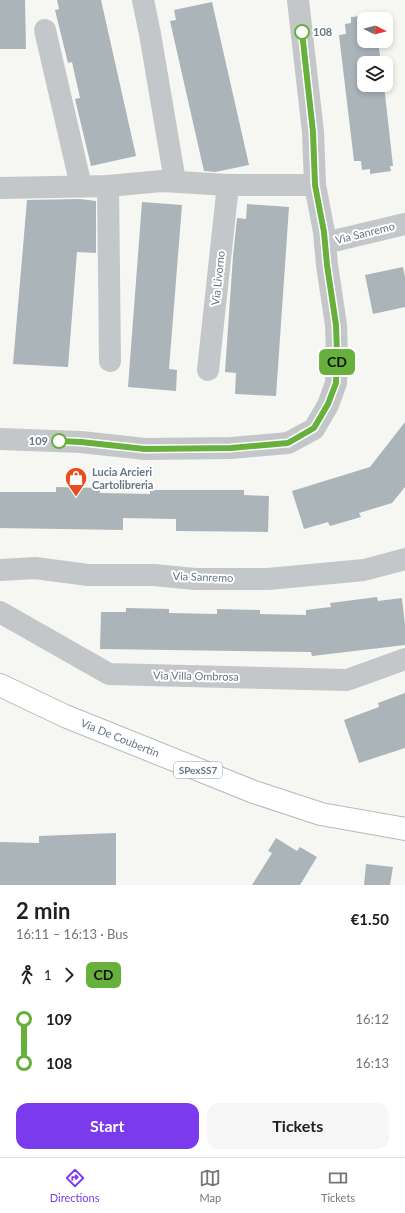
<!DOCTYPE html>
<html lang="en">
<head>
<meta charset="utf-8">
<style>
  :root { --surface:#fff; --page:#f6f6f6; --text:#202124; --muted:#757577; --line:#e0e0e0; --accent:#7c3aed }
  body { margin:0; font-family:Lato,sans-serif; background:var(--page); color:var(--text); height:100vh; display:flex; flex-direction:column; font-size:15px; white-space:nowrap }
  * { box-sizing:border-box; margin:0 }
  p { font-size:13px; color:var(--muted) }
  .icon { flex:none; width:22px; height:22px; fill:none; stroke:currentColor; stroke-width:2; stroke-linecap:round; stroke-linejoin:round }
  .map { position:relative; height:885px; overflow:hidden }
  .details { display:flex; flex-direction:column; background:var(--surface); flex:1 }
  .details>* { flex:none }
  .badge { padding:0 8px; border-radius:6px; font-size:14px; line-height:26px }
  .needle { width:26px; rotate:96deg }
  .fabs { position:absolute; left:357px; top:12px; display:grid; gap:8px }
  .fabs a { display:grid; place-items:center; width:36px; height:36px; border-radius:8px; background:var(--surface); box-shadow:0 2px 6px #0003; font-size:20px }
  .map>.badge { position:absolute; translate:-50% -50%; box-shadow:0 0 0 2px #fff }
  .legs { display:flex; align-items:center; gap:6px; height:44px; padding:0 16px; font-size:13px }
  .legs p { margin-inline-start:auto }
  .head { display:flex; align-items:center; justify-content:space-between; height:68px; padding:0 16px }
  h1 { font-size:22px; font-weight:700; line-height:30px }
  .primary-button { display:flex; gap:8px; margin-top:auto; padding:8px 16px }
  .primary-button a { flex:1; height:46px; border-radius:12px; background:var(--accent); color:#fff; font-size:16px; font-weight:700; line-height:46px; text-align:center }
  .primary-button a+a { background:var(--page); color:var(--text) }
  ul { padding:0 16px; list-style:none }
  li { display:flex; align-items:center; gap:14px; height:44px; font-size:15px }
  li i { display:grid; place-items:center; width:6px; height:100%; margin:0 5px; background:currentColor }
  li i::after { content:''; width:10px; height:10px; margin:-5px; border:3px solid; border-radius:50%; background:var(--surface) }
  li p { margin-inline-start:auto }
  li:first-child i { background:linear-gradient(#0000 50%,currentColor 0) }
  li:last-child i { background:linear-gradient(currentColor 50%,#0000 0) }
  .tabs { display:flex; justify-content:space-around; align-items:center; height:56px; border-top:1px solid var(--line); background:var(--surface); font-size:11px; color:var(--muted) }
  .tabs a { display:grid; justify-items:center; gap:2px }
  .tabs .active { color:var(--accent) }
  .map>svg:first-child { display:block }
  .building { fill:#abb4b9 }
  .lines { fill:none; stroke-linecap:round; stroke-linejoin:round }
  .major-casing { stroke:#b6babe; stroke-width:24 }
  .minor { stroke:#c3c7ca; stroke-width:22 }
  .major { stroke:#fff; stroke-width:22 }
  .line-1-casing { stroke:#fff; stroke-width:9 }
  .line-1 { stroke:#67b03c; stroke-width:6 }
  .stop-1-dot { fill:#fff; stroke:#67b03c; stroke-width:2 }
  .labels { text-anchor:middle; stroke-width:4; stroke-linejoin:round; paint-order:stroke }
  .shield { fill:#fff; stroke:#929fa9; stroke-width:1 }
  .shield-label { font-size:10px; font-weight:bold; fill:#647684 }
  .stop-label { font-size:11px; font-weight:bold; fill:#647684; stroke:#fff; text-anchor:start }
  .street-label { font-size:11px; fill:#647684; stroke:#fff }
  .poi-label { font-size:11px; font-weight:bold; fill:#647684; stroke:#fff; text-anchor:start }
</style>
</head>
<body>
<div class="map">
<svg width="405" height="885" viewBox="0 0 405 885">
  <rect width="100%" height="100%" fill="#f6f6f2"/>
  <g class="building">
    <path d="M0,0h25l1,49h-26z"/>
    <path d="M57,0h44l35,156 -45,10 -16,-67 5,-1 -8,-36 -4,1 -13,-53 4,-1z"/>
    <path d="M212,2l37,163 -34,7 -11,-1 -34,-150 6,-1 -2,-10z"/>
    <path d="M372,15v4h-8v22h14l3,22h-17v22h20l9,81h-3l1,5 -21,3v-5l-8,1 -1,-9h-7l-15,-126 7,-1 -1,-10 6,-1v-6z"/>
    <path d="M80,199l16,2v52l-19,-1 -9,115 -55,-3 14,-164z"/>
    <path d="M142,202l40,3 -13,164 8,1 -1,21 -48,-4z"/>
    <path d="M247,204l42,3 -13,189 -41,-2 1,-21 -11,-1 8,-116 4,-38 9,1z"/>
    <path d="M403,267l2,10v30l-32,7 -8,-39z"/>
    <path d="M405,422v65l-13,16 -33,10 2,4 -31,9 -2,-4 -24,7 -12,-38 78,-24z"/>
    <path d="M56,487l44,1v5l50,1v-4h94v5l25,1 -1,36 -92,-1v-12l-53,-1v12l-123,-2v-36h56z"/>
    <path d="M377,597l1,4 24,-3 3,27v20l-93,11 -1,-4 -211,-3 1,-37h25v-4l43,1v4l48,1v-5l43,1v4l46,1v-5l25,-3 -1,-4z"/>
    <path d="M405,693v55l-46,15 -15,-43 35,-13 -1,-4z"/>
    <path d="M116,833v52h-116v-43l39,1v-7z"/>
    <path d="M276,838l21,13 3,-4 17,10 -17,28h-48l20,-32 -4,-2z"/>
    <path d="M366,864l27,3 -3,18h-26z"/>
  </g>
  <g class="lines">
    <g class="major-casing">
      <path id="major" d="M0,685l65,31 189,76 67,22 84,15"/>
    </g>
    <g class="minor">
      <path d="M143,0l7,34 25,147"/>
      <path d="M45,30l36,156"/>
      <path d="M108,186l2,175"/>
      <path d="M0,188l108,-2 54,-5 66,4h87"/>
      <path d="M325,243l80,-19"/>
      <path d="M208,370l20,-185"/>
      <path d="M0,439l81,3 64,7 86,-1 57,-5 26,-14 14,-24 8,-22 1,-29 -1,-29 -9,-60 -3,-33 -9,-47 -2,-53 -15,-132"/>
      <path d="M0,570l35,-2 53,7h66l41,4h73l96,-9 41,-11"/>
      <path d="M0,612l109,62 238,6 58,-21"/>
    </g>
    <use href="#major" class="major"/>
  </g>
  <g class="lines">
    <g class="line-1-casing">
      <path id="line-1" d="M59,441l22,1 64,7 86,-1 57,-5 26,-15 14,-24 8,-21 1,-29 -1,-29 -9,-60 -3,-33 -9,-47 -2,-53 -11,-100"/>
    </g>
    <use href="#line-1" class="line-1"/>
  </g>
  <defs>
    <g id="shop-pin" transform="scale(1.15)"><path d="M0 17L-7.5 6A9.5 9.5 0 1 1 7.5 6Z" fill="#e94e1f" stroke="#fff"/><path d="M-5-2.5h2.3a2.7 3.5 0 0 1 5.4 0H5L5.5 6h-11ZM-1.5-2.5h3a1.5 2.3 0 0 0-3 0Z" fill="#fff"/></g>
  </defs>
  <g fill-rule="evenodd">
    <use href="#shop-pin" x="76" y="478"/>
  </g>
  <g class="stop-1-dot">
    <circle cx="302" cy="32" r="7"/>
    <circle cx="59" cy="441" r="7"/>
  </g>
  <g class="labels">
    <rect class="shield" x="174" y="762" width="48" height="16" rx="3"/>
    <g class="shield-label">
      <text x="198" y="774">SPexSS7</text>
    </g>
    <g class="stop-label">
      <text x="313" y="36">108</text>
      <text x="48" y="445" text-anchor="end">109</text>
    </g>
    <g class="street-label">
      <text transform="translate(365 233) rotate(-14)" y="4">Via Sanremo</text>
      <text transform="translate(218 278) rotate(-84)" y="4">Via Livorno</text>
      <text transform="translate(203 577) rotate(2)" y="4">Via Sanremo</text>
      <text transform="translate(196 676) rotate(1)" y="4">Via Villa Ombrosa</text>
      <text transform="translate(120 738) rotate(22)" y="4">Via De Coubertin</text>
    </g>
    <g class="poi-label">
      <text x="92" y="476">Lucia Arcieri<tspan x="92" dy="13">Cartolibreria</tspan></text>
    </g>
  </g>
</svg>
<div class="fabs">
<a><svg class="needle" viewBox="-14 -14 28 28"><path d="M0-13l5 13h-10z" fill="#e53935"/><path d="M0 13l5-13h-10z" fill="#757577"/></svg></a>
<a><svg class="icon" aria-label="layers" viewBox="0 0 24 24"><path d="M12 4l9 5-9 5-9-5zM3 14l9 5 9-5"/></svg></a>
</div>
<b class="badge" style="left:337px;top:362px;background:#67b03c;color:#111">CD</b>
</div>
<section class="details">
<div class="head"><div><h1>2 min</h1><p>16:11 – 16:13 · Bus</p></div><b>€1.50</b></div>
<div class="legs"><svg class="icon" aria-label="walk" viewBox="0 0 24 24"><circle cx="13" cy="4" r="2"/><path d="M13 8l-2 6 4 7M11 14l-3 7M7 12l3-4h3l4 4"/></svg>1<svg class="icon" aria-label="forward" viewBox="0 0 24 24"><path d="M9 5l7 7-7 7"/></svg><b class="badge" style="background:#67b03c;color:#111">CD</b></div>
<ul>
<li><i style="color:#67b03c"></i><b>109</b><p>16:12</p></li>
<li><i style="color:#67b03c"></i><b>108</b><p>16:13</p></li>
</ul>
<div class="primary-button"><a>Start</a><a>Tickets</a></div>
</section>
<nav class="tabs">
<a class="active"><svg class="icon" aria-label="directions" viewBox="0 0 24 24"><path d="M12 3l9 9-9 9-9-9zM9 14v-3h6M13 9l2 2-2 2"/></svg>Directions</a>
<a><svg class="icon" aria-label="map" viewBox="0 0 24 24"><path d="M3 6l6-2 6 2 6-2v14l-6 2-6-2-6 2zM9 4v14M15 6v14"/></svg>Map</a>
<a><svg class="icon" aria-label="tickets" viewBox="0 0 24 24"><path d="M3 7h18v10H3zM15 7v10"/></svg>Tickets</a>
</nav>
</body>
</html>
